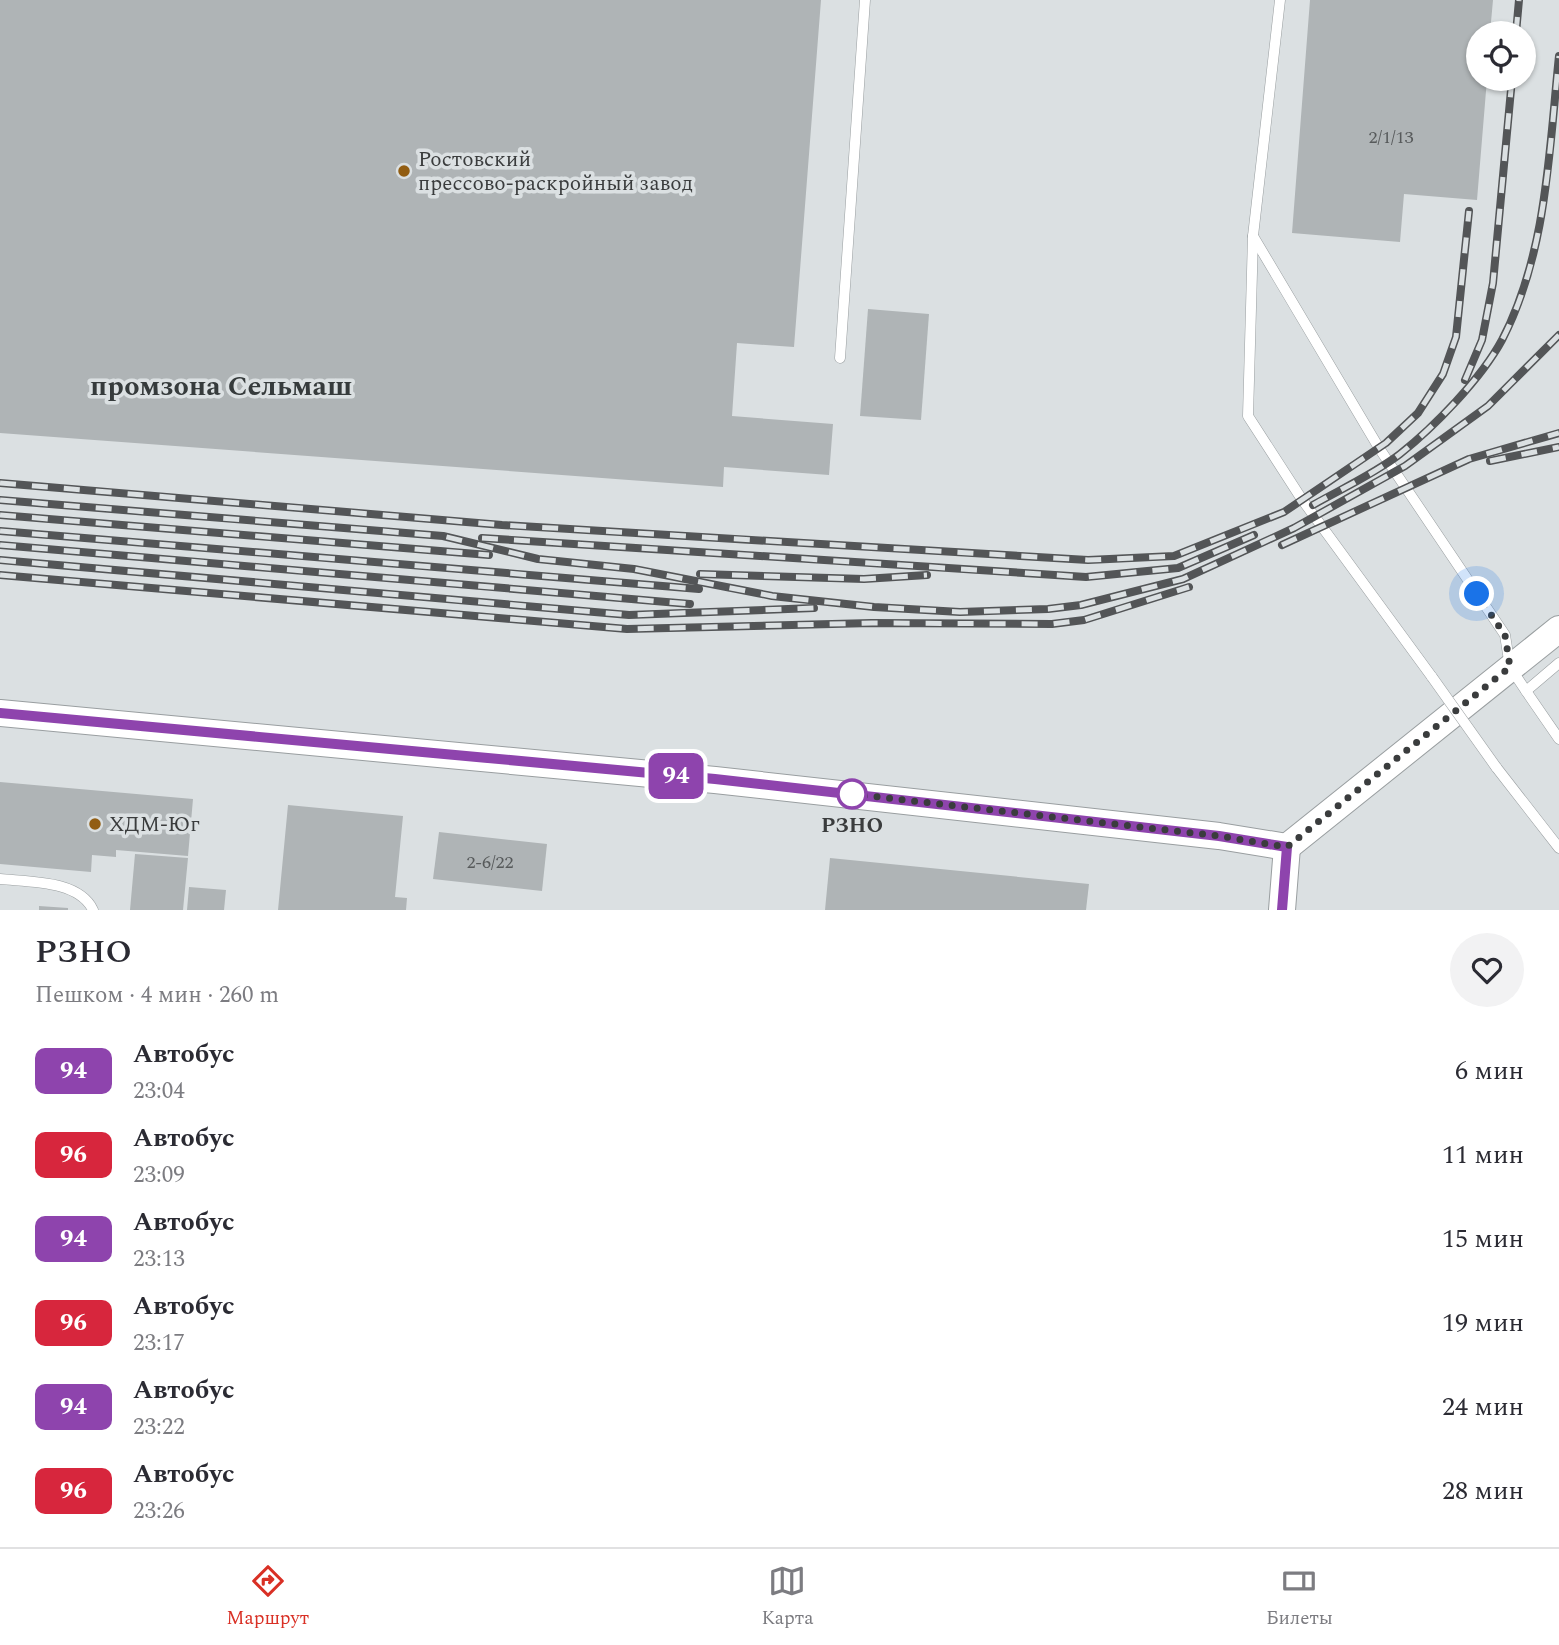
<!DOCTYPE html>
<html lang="ru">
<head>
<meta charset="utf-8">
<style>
  :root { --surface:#fff; --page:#f2f2f3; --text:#2b2b33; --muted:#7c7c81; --line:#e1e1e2; --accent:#d93025 }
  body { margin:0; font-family:Spectral,serif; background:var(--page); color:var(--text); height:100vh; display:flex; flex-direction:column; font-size:26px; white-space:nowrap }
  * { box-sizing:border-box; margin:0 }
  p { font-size:23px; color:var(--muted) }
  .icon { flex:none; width:38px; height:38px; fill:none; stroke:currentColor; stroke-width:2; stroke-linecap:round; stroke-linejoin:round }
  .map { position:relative; height:910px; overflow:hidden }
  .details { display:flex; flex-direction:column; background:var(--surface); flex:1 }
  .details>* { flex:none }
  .badge { padding:0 14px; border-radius:10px; font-size:24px; line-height:46px }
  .buttons { position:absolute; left:1466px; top:21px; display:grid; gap:14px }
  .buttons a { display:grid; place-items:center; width:70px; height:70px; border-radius:50%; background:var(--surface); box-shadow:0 2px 5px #0004; font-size:35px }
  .you { position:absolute; width:35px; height:35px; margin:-18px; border:5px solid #fff; border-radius:50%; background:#1a73e8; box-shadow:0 0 0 10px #1a73e833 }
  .map>.badge { position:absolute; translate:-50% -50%; box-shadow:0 0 0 4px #fff }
  .round { display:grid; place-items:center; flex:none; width:74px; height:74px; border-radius:37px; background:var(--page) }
  .head { display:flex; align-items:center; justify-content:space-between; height:119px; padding:0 35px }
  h1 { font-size:33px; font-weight:600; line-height:52px }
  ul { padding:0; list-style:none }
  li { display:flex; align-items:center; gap:21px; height:84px; padding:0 35px }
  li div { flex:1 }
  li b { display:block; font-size:26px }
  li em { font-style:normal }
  li .badge { min-width:77px; font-weight:700; text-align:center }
  .dock { display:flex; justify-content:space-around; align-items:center; height:98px; border-top:2px solid var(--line); background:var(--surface); font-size:19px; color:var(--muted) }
  .dock a { display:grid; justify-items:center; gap:4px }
  .dock .current { color:var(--accent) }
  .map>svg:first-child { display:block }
  .building { fill:#afb4b6 }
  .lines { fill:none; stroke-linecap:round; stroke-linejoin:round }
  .lane-casing { stroke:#999ea0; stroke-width:11 }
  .secondary-casing { stroke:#999ea0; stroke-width:28 }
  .lane { stroke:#fff; stroke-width:10 }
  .secondary { stroke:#fff; stroke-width:26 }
  .rail-casing { stroke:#535557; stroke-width:8 }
  .rail { stroke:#dbe0e2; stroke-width:5; stroke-dasharray:16; stroke-linecap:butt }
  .lane-bridge-casing { stroke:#999ea0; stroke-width:11; stroke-linecap:butt }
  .lane-bridge { stroke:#fff; stroke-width:10 }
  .line-casing { stroke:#fff; stroke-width:16 }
  .line { stroke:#8e44ad; stroke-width:10 }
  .walk { stroke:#3a3c3d; stroke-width:7; stroke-dasharray:0 12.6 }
  .poi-dot { fill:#925d12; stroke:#dbe0e2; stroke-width:2.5 }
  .stop-dot { fill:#fff; stroke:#8e44ad; stroke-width:3.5 }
  .labels { text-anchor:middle; stroke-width:7; stroke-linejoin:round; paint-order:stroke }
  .number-label { font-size:18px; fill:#575a5b }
  .poi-label { font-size:21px; fill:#3a3c3d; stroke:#dbe0e2; text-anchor:start }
  .stop-label { font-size:21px; font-weight:bold; fill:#3a3c3d; stroke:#dbe0e2 }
  .district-label { font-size:28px; font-weight:bold; fill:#363b3c; stroke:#dbe0e2 }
</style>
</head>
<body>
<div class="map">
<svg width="1559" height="910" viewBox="0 0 1559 910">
  <rect width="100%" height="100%" fill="#dbe0e2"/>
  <g class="building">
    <path d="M0,0h821l-27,347 -57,-4 -5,73 101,8 -4,51 -105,-8 -1,20 -723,-54z"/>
    <path d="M1310,0h183l-3,33h-11v46h8l-10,121 -73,-6 -4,48 -108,-9z"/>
    <path d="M868,309l61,5 -8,106 -61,-4z"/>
    <path d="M0,782l193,17 -5,57 -72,-6v7l-24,-2 -1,17 -91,-8z"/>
    <path d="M288,805l115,11 -8,81 12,1 -1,12h-128z"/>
    <path d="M439,832l108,12 -5,47 -109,-12z"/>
    <path d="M135,854l53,4 -5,52h-53z"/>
    <path d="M830,858l259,26 -3,26h-261z"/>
    <path d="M189,887l37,3 -2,20h-37z"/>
    <path d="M39,906l29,2v2h-29z"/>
  </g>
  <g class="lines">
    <g class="lane-casing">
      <g id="lane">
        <path d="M1280,0l-27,236 -5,180 53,82 131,179"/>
        <path d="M1253,236l126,212 126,187 5,32 16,24 33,-28"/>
        <path d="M840,358l25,-358"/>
        <path d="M1526,691l33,48"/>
        <path d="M1496,767l63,81"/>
        <path d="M0,879c29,3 79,1 93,31"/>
      </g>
    </g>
    <g class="secondary-casing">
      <g id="secondary">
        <path d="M0,713l715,67 504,56 68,11"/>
        <path d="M1287,847l272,-218"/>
        <path d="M1282,910l5,-63"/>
      </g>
    </g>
    <use href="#lane" class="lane"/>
    <use href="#secondary" class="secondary"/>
    <g class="rail-casing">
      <g id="rail">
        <path d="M1516,33l3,-33"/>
        <path d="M1465,380l17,-40 11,-57 19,-204"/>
        <path d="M1490,461l69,-14"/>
        <path d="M0,483l502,42 586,35 86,-4 110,-44 102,-69 32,-30 25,-39 13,-37 13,-126"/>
        <path d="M0,500l443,36 95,23 96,10 138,27 102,11 86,5 88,-3 33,-4 102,-26 111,-51 111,-62 83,-60 71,-71"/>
        <path d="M1313,505c28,-16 61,-31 87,-51 34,-27 81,-75 102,-114 45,-87 47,-189 57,-284"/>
        <path d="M0,515l489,40"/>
        <path d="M0,531l699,58"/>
        <path d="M482,538l604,39 92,-9 76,-33"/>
        <path d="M0,545l690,59"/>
        <path d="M1282,545l187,-86 90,-26"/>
        <path d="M0,560l629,55 185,-7"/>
        <path d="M700,574l164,5 63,-4"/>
        <path d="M0,575l627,54 245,-6 180,1 32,-4 105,-33"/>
      </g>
    </g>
    <use href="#rail" class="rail"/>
    <g class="lane-bridge-casing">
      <path id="lane-bridge" d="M1432,677l64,90"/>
    </g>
    <use href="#lane-bridge" class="lane-bridge"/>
  </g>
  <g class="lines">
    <g class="line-casing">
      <path id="line" d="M0,713l715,66 504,57 68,11 -5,63"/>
    </g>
    <use href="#line" class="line"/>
    <path class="walk" d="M852,794l367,42 68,11 223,-180 -5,-32 -28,-41"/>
  </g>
  <g class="poi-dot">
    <circle cx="404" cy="171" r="7"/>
    <circle cx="95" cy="824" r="7"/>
  </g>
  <circle class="stop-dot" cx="852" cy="794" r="14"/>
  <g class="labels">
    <g class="number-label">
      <text x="1391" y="143">2/1/13</text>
      <text x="490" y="868">2-6/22</text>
    </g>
    <g class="poi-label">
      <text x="418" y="166">Ростовский<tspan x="418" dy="24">прессово-раскройный завод</tspan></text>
      <text x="109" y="831">ХДМ-Юг</text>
    </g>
    <g class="stop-label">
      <text x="852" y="832">РЗНО</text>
    </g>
    <g class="district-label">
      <text x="221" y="395">промзона Сельмаш</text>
    </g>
  </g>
</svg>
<div class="buttons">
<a><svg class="icon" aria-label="locate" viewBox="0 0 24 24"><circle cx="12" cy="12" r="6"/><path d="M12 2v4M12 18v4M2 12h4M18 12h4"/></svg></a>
</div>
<div class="you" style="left:1477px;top:594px"></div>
<b class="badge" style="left:676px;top:776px;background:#8e44ad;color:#fff">94</b>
</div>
<section class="details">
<div class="head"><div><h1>РЗНО</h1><p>Пешком · 4 мин · 260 m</p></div><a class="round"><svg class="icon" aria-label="heart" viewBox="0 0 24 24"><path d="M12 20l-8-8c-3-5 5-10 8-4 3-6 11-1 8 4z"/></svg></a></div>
<ul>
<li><span class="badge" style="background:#8e44ad;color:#fff">94</span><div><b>Автобус</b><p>23:04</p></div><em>6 мин</em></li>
<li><span class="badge" style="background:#d7263d;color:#fff">96</span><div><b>Автобус</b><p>23:09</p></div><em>11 мин</em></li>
<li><span class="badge" style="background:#8e44ad;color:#fff">94</span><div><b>Автобус</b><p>23:13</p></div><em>15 мин</em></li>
<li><span class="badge" style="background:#d7263d;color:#fff">96</span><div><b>Автобус</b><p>23:17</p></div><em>19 мин</em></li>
<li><span class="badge" style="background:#8e44ad;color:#fff">94</span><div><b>Автобус</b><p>23:22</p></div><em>24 мин</em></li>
<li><span class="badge" style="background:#d7263d;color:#fff">96</span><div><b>Автобус</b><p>23:26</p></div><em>28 мин</em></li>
</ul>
</section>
<nav class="dock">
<a class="current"><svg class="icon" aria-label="directions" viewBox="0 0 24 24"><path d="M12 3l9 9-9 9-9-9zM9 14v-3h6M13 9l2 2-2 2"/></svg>Маршрут</a>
<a><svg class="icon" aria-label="map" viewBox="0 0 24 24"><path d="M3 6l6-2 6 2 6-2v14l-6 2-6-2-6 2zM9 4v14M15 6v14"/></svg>Карта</a>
<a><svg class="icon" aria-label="tickets" viewBox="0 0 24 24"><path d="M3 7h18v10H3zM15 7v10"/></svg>Билеты</a>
</nav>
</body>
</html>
